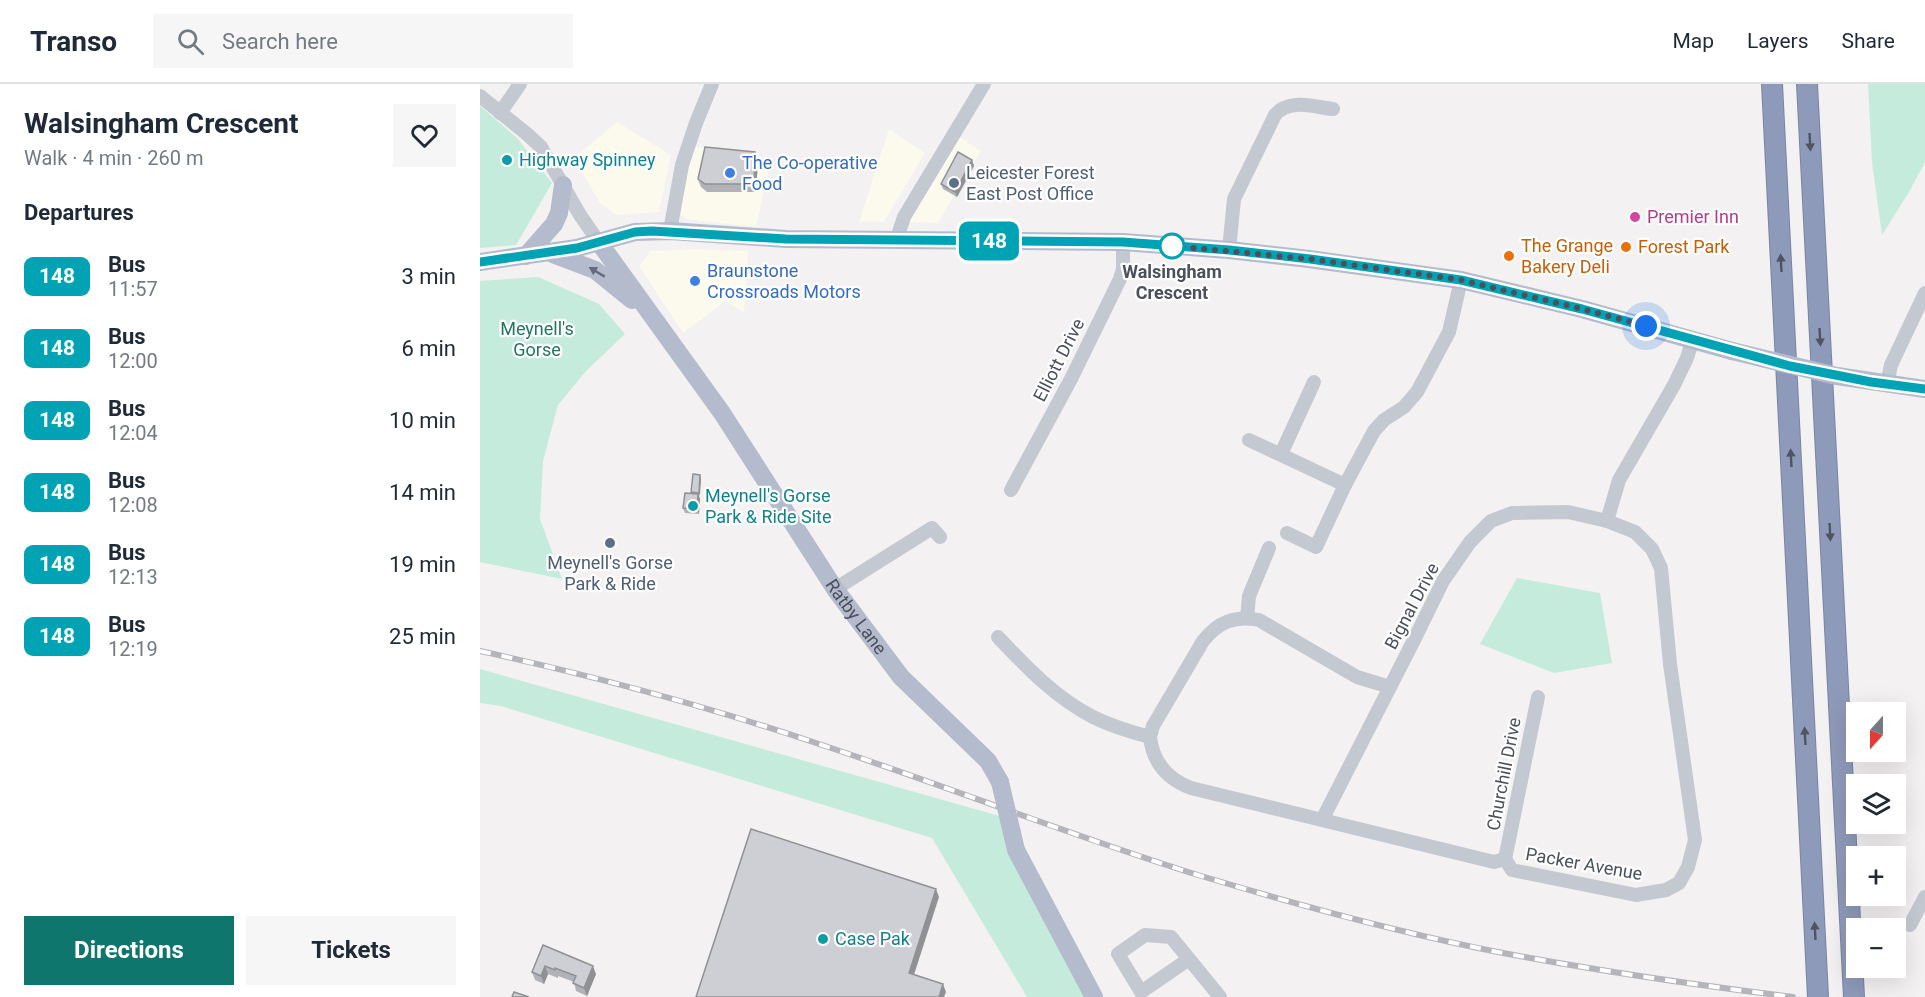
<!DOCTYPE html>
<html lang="en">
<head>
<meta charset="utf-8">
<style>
  :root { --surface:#fff; --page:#f6f6f7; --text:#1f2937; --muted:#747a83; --line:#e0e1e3; --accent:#0f766e }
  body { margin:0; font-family:Roboto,sans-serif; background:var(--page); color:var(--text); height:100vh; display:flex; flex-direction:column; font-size:22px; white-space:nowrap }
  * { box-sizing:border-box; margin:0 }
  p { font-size:20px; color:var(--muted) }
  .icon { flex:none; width:33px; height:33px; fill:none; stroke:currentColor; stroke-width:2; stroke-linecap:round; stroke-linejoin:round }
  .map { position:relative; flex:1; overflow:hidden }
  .sheet { display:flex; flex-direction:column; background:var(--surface); width:480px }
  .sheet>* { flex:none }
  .badge { padding:0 12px; border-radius:9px; font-size:21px; line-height:39px }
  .needle { width:39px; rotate:201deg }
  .controls { position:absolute; left:1366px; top:618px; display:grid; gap:12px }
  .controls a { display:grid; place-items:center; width:60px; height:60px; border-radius:0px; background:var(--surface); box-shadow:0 6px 24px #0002; font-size:30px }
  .you { position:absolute; width:30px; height:30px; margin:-15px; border:4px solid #fff; border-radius:50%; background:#1a73e8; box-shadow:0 0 0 9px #1a73e833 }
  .map>.badge { position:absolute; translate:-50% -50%; box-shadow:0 0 0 3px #fff }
  h2 { padding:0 24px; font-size:22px; line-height:54px }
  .round { display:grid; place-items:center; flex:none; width:63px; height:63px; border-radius:0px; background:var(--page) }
  .head { display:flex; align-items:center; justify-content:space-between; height:102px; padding:0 24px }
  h1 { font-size:28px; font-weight:700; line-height:45px }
  .action { display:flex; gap:12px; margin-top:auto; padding:12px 24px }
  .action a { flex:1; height:69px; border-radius:0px; background:var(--accent); color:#fff; font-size:24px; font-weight:700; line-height:69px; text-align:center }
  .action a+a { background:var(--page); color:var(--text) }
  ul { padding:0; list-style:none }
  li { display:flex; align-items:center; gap:18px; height:72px; padding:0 24px }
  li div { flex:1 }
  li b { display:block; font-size:22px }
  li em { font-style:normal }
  li .badge { min-width:66px; font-weight:700; text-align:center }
  header { display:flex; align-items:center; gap:36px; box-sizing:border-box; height:84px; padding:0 30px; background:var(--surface); border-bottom:2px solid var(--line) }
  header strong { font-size:28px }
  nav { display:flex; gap:33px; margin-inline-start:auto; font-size:21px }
  .search { width:420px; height:54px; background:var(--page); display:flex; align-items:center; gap:15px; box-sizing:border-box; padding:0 21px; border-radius:0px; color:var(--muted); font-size:22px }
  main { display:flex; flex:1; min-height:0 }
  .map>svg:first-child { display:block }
  .commercial { fill:#fbfaed }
  .green { fill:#c5ebdc }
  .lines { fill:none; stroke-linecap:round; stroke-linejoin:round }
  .highway-casing { stroke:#7a85a5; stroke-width:22 }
  .minor { stroke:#c3c8d1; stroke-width:14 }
  .major { stroke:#b4bbcc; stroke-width:18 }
  .highway { stroke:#8e9ab9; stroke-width:20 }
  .rail-casing { stroke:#b4b5ba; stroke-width:6 }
  .rail { stroke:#fff; stroke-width:4; stroke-dasharray:11; stroke-linecap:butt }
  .major-bridge { stroke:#b4bbcc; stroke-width:18 }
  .wall { fill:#b1b2b7 }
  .shaded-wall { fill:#909195 }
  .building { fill:#cecfd5; stroke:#909195; stroke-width:1.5 }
  .oneway { fill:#4e5461 }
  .oneway2 { fill:#656b78 }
  .line-casing { stroke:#fff; stroke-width:14 }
  .line { stroke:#00a3b4; stroke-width:9 }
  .walk { stroke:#4b505c; stroke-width:6; stroke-dasharray:0 10.8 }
  .culture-dot { fill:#0f9aa8; stroke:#fff; stroke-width:2 }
  .shop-dot { fill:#3f7fe0; stroke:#fff; stroke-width:2 }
  .service-dot { fill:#5c6f8a; stroke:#fff; stroke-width:2 }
  .hotel-dot { fill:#d1479c; stroke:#fff; stroke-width:2 }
  .stop-dot { fill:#fff; stroke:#00a3b4; stroke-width:3 }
  .food-dot { fill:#e8710a; stroke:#fff; stroke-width:2 }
  .labels { text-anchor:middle; stroke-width:4.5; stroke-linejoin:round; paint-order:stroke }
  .culture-label { font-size:18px; fill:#0d838f; stroke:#fff; text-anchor:start }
  .shop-label { font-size:18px; fill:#366cbe; stroke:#fff; text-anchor:start }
  .service-label { font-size:18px; fill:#4e5e75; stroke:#fff; text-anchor:start }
  .hotel-label { font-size:18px; fill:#b23c85; stroke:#fff; text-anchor:start }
  .food-label { font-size:18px; fill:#c56008; stroke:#fff; text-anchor:start }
  .stop-label { font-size:18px; font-weight:bold; fill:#4b505c; stroke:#fff }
  .park-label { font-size:18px; fill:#22765f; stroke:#fff }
  .street-label { font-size:18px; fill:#4b505c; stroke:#fff }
</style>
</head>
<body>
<header>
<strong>Transo</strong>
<div class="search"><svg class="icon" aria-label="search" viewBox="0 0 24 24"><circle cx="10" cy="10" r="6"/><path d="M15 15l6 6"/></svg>Search here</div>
<nav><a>Map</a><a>Layers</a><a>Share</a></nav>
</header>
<main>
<section class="sheet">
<div class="head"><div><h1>Walsingham Crescent</h1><p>Walk · 4 min · 260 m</p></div><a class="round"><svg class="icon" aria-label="heart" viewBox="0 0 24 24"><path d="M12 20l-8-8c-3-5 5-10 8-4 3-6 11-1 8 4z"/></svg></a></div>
<h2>Departures</h2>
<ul>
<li><span class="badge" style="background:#00a3b4;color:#fff">148</span><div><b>Bus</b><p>11:57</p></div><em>3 min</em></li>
<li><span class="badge" style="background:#00a3b4;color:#fff">148</span><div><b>Bus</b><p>12:00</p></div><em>6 min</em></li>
<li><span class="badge" style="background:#00a3b4;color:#fff">148</span><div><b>Bus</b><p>12:04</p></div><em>10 min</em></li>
<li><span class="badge" style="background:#00a3b4;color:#fff">148</span><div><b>Bus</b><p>12:08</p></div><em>14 min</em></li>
<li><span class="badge" style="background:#00a3b4;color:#fff">148</span><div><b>Bus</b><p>12:13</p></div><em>19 min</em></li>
<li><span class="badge" style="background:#00a3b4;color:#fff">148</span><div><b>Bus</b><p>12:19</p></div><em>25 min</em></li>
</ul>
<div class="action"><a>Directions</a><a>Tickets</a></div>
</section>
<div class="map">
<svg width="1445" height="913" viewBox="0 0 1445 913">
  <rect width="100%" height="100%" fill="#f3f1f1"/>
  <g class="commercial">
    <path d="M137,38l54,33 -12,57 -42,3 -17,-12 -20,-34 -9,-9z"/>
    <path d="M409,45l36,24 -41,69h-25z"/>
    <path d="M478,52l23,15 -43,72 -32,-1z"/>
    <path d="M215,62l75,17 -14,64 -70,-8 -6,-5 9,-52z"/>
    <path d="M214,165l54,2 -4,62 -18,-12 -43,32 -44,-67 12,-15z"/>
  </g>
  <g class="green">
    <path d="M1388,0h57v78l-16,30 -27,43 -10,-73z"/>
    <path d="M0,22l37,32 35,45 -36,62 -36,3z"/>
    <path d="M58,193l61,27 26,30 -38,36 -29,35 -15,56 -3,58 22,60 -82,-17v-281z"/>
    <path d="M1037,494l83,15 12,70 -58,10 -74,-29z"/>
    <path d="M0,585l523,148 87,180h-63l-95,-159 -431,-132 -21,-3z"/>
  </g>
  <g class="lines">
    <g class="highway-casing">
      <g id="highway">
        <path d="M1292,0l46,913"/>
        <path d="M1327,0l47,913"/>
      </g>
    </g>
    <g class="minor">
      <path d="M0,12l47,38 14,13 39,68 18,26"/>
      <path d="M20,29l20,-29"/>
      <path d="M190,147l12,-66 14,-42 16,-39"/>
      <path d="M416,157l8,-24 80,-133"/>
      <path d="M749,166l5,-51 41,-84c14,-17 39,-8 58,-6"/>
      <path d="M1407,300l4,-19 34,-72"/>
      <path d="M769,356l96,45 29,-54 10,-11 20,-13 13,-15 32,-60 12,-52"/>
      <path d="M801,370l33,-72"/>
      <path d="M531,406l60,-111 49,-100 3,-10v-27"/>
      <path d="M807,449l29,14 29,-62"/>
      <path d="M355,505l97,-61 8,9"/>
      <path d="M767,534l2,-22 20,-48"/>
      <path d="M518,553c28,30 58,61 95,80 18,9 38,15 57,20 3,26 17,42 41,51l303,74 11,-3 7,11 124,25 30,-5 13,-7 9,-16 7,-27 -25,-176 -9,-96 -9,-19 -17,-17 -28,-11 12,-41 55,-95 13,-27 6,-19"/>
      <path d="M670,653l3,-11 50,-85c15,-19 32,-26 56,-21l98,57 33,10"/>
      <path d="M842,736l92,-180 29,-59 27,-39 21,-21 21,-8 56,-1 39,9"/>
      <path d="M1025,775l33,-162"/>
      <path d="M1430,841l15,-28"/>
      <path d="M709,875l-48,33 -23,-38 27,-19 26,2 49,60"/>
    </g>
    <g class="major">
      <path id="s1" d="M118,157l124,172 113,176 66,88 87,84 12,21"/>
      <path d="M73,170l42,16 37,30"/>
      <path d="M46,172l28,-32 5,-11 4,-28"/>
      <path d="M0,178l97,-14 58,-16 35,-1 116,8 337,3 106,8 80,9 152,21 121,29 150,42"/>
      <path d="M1357,292l88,13"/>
      <path d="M532,749l4,17 78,147"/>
    </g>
    <use href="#highway" class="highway"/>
    <g class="rail-casing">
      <path id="rail" d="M0,567c114,25 226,55 336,92 128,42 253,92 382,132 100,30 202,58 305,78 96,18 193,32 290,44"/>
    </g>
    <use href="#rail" class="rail"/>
    <g class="major-bridge">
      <path d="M1252,267l105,25"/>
      <path d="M520,698l12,51"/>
    </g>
  </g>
  <g class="wall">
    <path d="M278,76l-2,32h-49l-6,-5 -3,-8z"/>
    <path d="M492,76l2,6 -17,31 -14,-8 -2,-5z"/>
    <path d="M220,391l1,3 -2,18 1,3 -1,15 -14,-1 -2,-5 9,-14 -1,-2z"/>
    <path d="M63,861l53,29 -9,22 -11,-5 -2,-9 -16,-6v2l-10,-4 -4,10 -9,-4 -3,-8z"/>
  </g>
  <g class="shaded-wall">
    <path d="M275,68l3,8 -2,32 -2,-8z"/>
    <path d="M492,76l2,6 -17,31 -2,-5z"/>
    <path d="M220,391l1,3 -1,18 -1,-3z"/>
    <path d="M218,410l2,5 -1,15 -2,-5z"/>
    <path d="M456,805l3,8 -27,84 -3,-8z"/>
    <path d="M65,882l3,8 -4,10 -3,-8z"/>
    <path d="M113,882l3,8 -9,22 -3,-8z"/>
    <path d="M463,900l3,8 -2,5h-5z"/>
  </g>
  <g class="building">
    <path d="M225,63l50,5 -1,32h-49l-7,-5z"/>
    <path d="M478,68l14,8 -17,32 -14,-8z"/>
    <path d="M213,390l7,1 -1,18 -8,-1z"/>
    <path d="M205,409l13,1 -1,15 -14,-1z"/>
    <path d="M271,745l185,60 -27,84 34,11 -4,13h-243z"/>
    <path d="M63,861l50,21 -9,22 -11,-5 3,-7 -21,-8v2l-10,-4 -4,10 -9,-4z"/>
    <path d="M34,908l15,5h-17z"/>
  </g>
  <defs><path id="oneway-solid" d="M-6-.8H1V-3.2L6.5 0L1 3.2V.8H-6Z" transform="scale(1.5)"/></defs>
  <g class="oneway">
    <use href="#oneway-solid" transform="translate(1330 58) rotate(87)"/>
    <use href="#oneway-solid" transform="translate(1301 179) rotate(-93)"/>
    <use href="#oneway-solid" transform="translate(1340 253) rotate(87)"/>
    <use href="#oneway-solid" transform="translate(1311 374) rotate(-93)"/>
    <use href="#oneway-solid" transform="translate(1350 448) rotate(87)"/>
    <use href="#oneway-solid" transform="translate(1325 652) rotate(-93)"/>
    <use href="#oneway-solid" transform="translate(1335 847) rotate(-93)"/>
  </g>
  <use class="oneway2" href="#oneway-solid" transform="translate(117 188) rotate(-149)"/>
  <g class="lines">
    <g class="line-casing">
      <path id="line" d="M0,178l97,-14 58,-16 17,-1 134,8 337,3 106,8 81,9 151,21 121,29 208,57 81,16 54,7"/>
    </g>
    <use href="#line" class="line"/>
    <path class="walk" d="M692,162l138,13 151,21 121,29 64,17"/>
  </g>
  <g class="culture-dot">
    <circle cx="27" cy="76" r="6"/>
    <circle cx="213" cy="422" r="6"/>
    <circle cx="343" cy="855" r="6"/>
  </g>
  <g class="shop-dot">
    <circle cx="250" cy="89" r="6"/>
    <circle cx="215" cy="197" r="6"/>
  </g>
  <g class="service-dot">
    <circle cx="474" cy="99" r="6"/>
    <circle cx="130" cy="459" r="6"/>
  </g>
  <circle class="hotel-dot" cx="1155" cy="133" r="6"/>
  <circle class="stop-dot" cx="692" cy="162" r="12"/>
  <g class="food-dot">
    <circle cx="1146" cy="163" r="6"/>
    <circle cx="1029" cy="172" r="6"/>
  </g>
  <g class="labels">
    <g class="culture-label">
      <text x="39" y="82">Highway Spinney</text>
      <text x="225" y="418">Meynell's Gorse<tspan x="225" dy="21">Park &amp; Ride Site</tspan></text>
      <text x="355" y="861">Case Pak</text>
    </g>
    <g class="shop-label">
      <text x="262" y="85">The Co-operative<tspan x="262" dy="21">Food</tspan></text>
      <text x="227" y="193">Braunstone<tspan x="227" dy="21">Crossroads Motors</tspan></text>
    </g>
    <g class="service-label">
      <text x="486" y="95">Leicester Forest<tspan x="486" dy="21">East Post Office</tspan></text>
      <text x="130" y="485" text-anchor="middle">Meynell's Gorse<tspan x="130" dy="21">Park &amp; Ride</tspan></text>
    </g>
    <g class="hotel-label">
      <text x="1167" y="139">Premier Inn</text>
    </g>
    <g class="food-label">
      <text x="1041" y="168">The Grange<tspan x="1041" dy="21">Bakery Deli</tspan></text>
      <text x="1158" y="169">Forest Park</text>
    </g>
    <g class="stop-label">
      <text x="692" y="194">Walsingham<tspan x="692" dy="21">Crescent</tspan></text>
    </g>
    <g class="park-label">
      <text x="57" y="251">Meynell's<tspan x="57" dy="21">Gorse</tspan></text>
    </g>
    <g class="street-label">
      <text transform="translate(579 276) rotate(-63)" y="6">Elliott Drive</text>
      <text transform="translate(932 522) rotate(-62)" y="6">Bignal Drive</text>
      <text dy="6" stroke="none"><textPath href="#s1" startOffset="456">Ratby Lane</textPath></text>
      <text transform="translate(1024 690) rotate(-79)" y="6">Churchill Drive</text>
      <text transform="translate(1104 780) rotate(10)" y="6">Packer Avenue</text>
    </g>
  </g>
</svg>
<div class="controls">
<a><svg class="needle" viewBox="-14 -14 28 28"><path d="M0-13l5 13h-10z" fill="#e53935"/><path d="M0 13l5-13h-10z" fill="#747a83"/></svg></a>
<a><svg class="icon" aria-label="layers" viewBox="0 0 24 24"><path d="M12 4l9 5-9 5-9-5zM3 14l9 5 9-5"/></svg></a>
<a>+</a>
<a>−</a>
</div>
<div class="you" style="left:1166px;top:242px"></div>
<b class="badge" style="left:509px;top:157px;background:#00a3b4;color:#fff">148</b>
</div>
</main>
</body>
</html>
